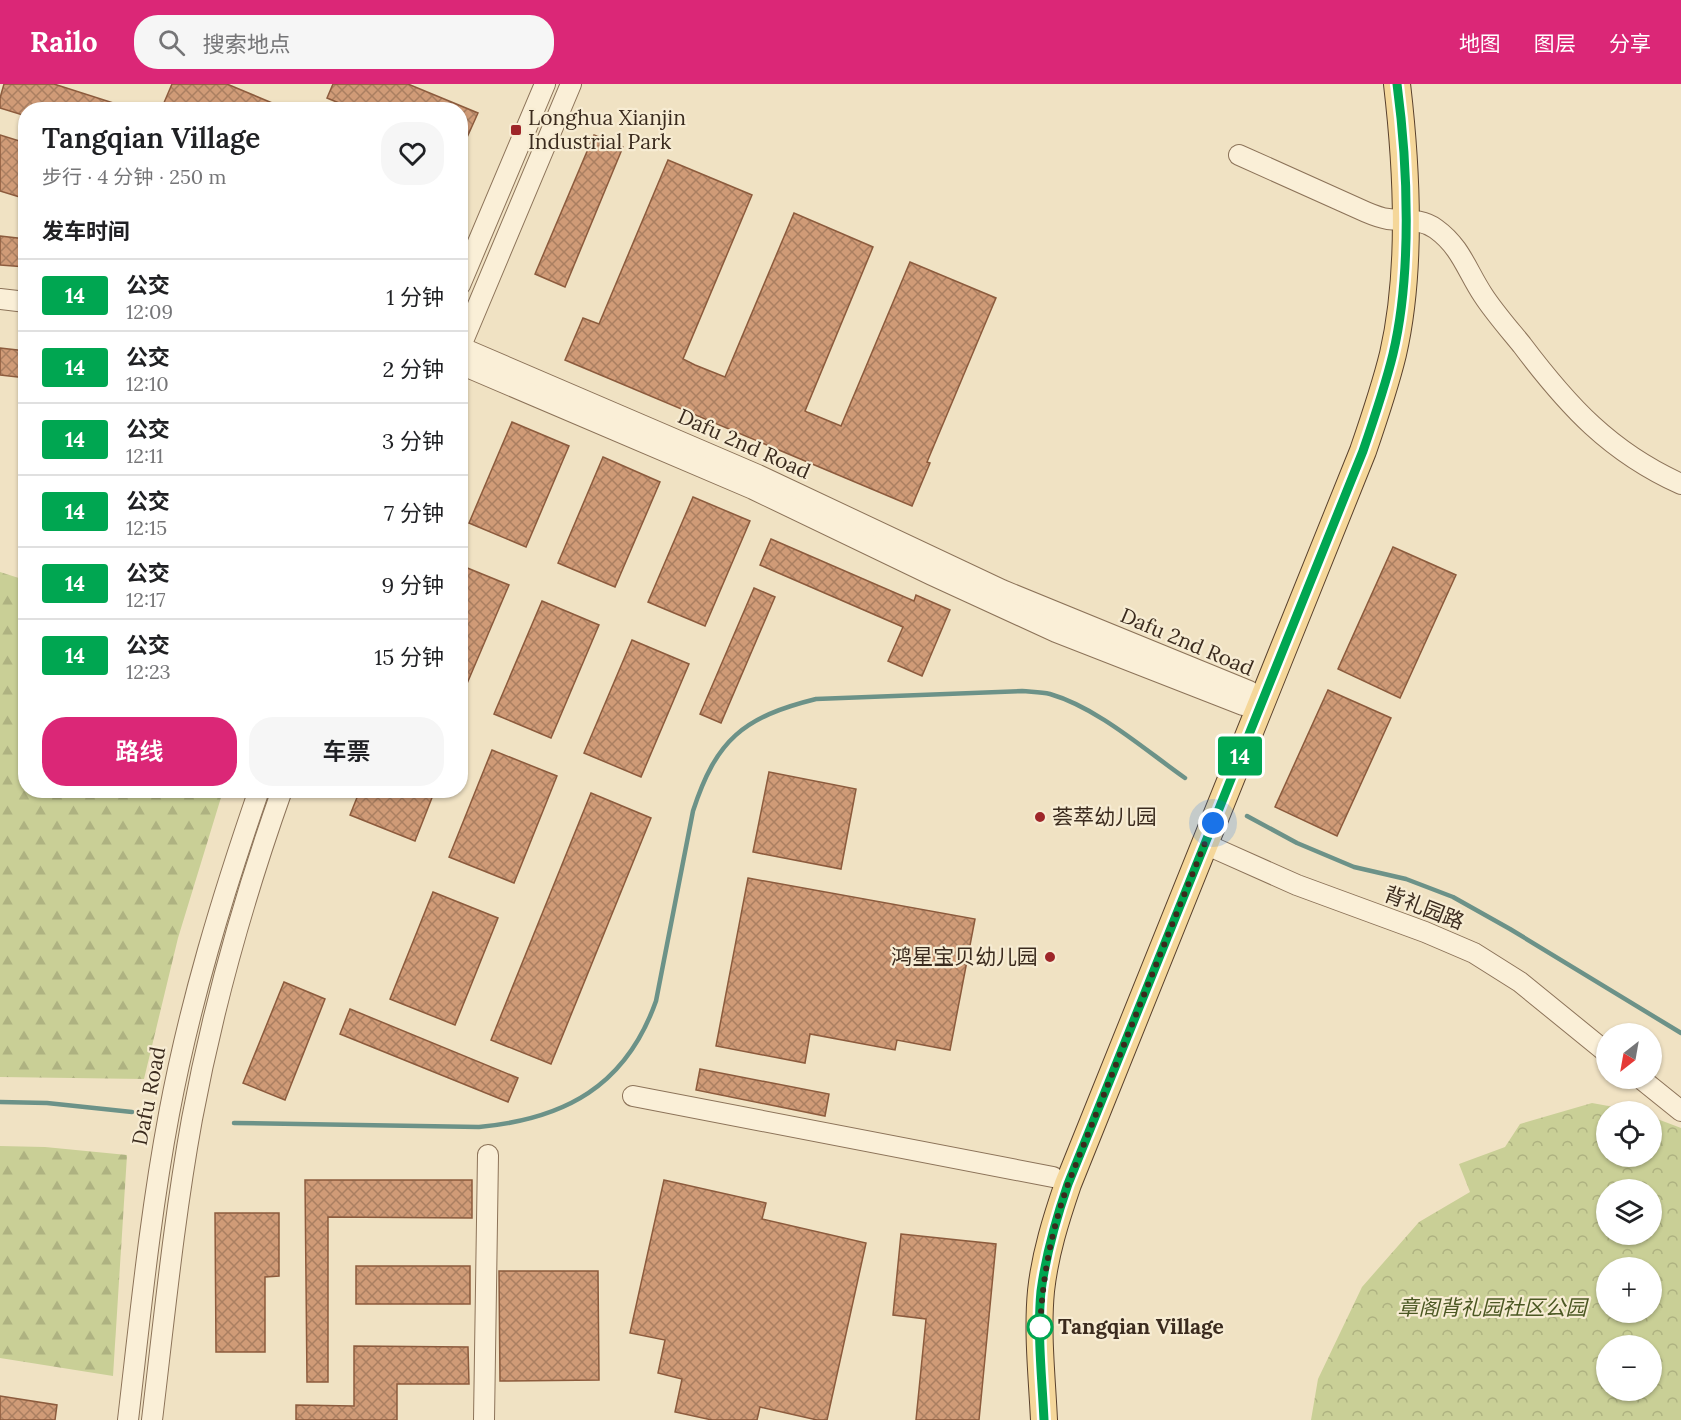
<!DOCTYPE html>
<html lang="zh">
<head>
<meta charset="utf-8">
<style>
  :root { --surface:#fff; --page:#f6f6f6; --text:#202124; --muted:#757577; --line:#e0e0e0; --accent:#db2777 }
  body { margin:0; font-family:Lora,"Noto Sans SC",serif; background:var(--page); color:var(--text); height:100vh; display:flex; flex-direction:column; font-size:22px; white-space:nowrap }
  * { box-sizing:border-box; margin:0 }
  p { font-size:20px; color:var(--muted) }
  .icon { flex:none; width:33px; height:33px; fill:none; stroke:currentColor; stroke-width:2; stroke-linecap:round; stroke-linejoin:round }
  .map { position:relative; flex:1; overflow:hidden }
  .drawer { position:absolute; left:18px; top:18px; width:450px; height:696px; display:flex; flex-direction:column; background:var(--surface); border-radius:24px; box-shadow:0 2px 4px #0004 }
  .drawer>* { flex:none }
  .badge { padding:0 12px; border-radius:4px; font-size:21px; line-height:39px }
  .needle { width:39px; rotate:211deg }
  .buttons { position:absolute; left:1596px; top:939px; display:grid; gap:12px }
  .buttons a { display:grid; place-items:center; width:66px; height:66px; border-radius:50%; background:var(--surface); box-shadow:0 2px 4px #0004; font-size:30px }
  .you { position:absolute; width:30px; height:30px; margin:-15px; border:4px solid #fff; border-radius:50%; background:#1a73e8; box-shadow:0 0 0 9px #1a73e833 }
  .map>.badge { position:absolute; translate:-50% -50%; box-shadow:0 0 0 3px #fff }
  h2 { padding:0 24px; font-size:22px; line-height:54px }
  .round { display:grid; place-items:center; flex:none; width:63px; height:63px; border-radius:24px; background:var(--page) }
  .head { display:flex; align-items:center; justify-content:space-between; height:102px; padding:0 24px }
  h1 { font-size:28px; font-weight:600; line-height:45px }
  .primary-button { display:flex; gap:12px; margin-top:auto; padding:12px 24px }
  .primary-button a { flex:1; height:69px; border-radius:24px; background:var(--accent); color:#fff; font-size:24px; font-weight:600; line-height:69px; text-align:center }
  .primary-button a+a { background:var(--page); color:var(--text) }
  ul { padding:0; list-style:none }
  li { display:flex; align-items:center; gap:18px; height:72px; padding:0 24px; border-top:2px solid var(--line) }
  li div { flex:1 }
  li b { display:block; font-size:22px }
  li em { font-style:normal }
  li .badge { min-width:66px; font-weight:700; text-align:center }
  header { display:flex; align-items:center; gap:36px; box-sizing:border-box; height:84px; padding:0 30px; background:var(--accent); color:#fff }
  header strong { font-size:28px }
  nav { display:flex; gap:33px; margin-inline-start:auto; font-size:21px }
  .search { width:420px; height:54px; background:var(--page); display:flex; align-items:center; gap:15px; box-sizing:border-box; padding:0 21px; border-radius:24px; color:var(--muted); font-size:22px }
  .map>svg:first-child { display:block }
  .forest { fill:url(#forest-firs) }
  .park { fill:url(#park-crowns); fill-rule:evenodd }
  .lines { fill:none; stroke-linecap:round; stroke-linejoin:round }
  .stream { stroke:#6c9288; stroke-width:4.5 }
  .building { fill:url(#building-cross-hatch); stroke:#8c5b3d; stroke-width:1.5 }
  .minor-casing { stroke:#8c7359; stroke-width:22 }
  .major-casing { stroke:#59412d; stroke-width:28 }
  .minor { stroke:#faefd7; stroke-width:20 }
  .major { stroke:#f5d79a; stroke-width:26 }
  .line-casing { stroke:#fff; stroke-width:14 }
  .line { stroke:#00a651; stroke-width:9 }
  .walk { stroke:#3b2b1e; stroke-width:6; stroke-dasharray:0 10.8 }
  .poi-dot { fill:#9e2629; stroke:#f7ecd3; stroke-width:2 }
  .stop-dot { fill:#fff; stroke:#00a651; stroke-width:3 }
  .labels { text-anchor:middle; stroke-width:4.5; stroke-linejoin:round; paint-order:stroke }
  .poi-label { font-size:21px; fill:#3b2b1e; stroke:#f7ecd3; text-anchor:start }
  .street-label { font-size:21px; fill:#3b2b1e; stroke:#f7ecd3 }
  .park-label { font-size:21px; font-style:italic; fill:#4c5823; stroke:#f7ecd3 }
  .stop-label { font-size:21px; font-weight:bold; fill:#3b2b1e; stroke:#f7ecd3; text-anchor:start }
</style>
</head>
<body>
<header>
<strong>Railo</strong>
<div class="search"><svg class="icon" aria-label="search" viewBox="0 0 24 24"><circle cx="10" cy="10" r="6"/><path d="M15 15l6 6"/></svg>搜索地点</div>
<nav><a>地图</a><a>图层</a><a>分享</a></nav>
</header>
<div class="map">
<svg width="1681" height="1336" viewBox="0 0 1681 1336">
  <defs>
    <pattern id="forest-firs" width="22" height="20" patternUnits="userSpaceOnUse" patternTransform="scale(1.5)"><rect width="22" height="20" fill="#c9cf96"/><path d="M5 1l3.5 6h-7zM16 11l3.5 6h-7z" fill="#aeb281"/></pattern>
    <pattern id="park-crowns" width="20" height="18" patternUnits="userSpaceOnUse" patternTransform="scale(1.5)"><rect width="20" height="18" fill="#c9cf96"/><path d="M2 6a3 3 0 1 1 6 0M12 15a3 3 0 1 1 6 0" fill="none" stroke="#aeb281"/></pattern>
    <pattern id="building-cross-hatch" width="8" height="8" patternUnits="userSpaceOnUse" patternTransform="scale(1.5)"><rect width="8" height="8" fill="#d09b77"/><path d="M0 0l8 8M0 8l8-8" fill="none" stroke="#aa7f61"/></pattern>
  </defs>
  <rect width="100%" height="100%" fill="#f0e2c3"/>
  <g class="forest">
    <path d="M0,488l25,8 1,210 197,1 -45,147 -34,141 -144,-2z"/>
    <path d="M0,1062l45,1 82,8 -14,221 -113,-18z"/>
  </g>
  <path class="park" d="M1592,1019l44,8 -30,1v44h46v-39l29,11v292h-370l7,-41 44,-92 57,-65 51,-30 -11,-28 46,-17 15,-23zM1606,1106h46v44h-46zM1606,1184h46v44h-46zM1606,1262h46v44h-46z"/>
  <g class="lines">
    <g class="stream">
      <path d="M1247,732l50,27 57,24 52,12 47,18 57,32 171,104"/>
      <path d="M0,1018l47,1 85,9"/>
      <path d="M234,1039l245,4c86,-8 147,-41 177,-126l37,-190c23,-71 50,-94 123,-112l206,-8c9,1 19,1 28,3 48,14 95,56 135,84"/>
    </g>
  </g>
  <g class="building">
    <path d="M4,0h50l72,23v3h-100v6l-26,-8v-10z"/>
    <path d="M172,0h55l62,26h-114l-12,-5z"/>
    <path d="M333,0h75l70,29 -18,40v-43h-104l-29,-12z"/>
    <path d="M0,51l26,8v56l-26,-8z"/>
    <path d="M594,51l29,12 -58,140 -30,-13z"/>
    <path d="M668,76l84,35 -69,164 12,6 30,12 69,-164 79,34 -68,164 2,1 34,14 69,-164 86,36 -69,164 3,1 -18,43 -347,-146 18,-42 16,6z"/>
    <path d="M0,152l26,3v28l-26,-2z"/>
    <path d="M0,264l26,3v27l-26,-3z"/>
    <path d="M512,338l57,24 -43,101 -57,-24z"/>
    <path d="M603,373l57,25 -45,105 -57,-24z"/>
    <path d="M693,413l57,24 -45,105 -57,-24z"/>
    <path d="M771,455l143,62 2,-6 34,15 -28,66 -34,-15 15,-34 -143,-62z"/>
    <path d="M1393,463l63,28 -56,123 -62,-29z"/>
    <path d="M460,481l49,20 -49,115z"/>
    <path d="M754,504l21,9 -54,126 -21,-9z"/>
    <path d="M542,517l57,24 -48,113 -57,-24z"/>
    <path d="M632,556l57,24 -48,113 -57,-24z"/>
    <path d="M1328,606l63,28 -54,118 -62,-29z"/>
    <path d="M492,666l65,26 -43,107 -65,-26z"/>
    <path d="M769,688l87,17 -15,80 -88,-17z"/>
    <path d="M360,706h75l-20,51 -65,-26z"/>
    <path d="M591,709l60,25 -100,246 -60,-24z"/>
    <path d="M748,794l227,41 -25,131 -53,-10 -2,10 -85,-16 -5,29 -89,-17z"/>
    <path d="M433,808l65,26 -43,107 -65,-26z"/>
    <path d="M284,898l41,17 -40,101 -42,-17z"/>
    <path d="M350,925l168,69 -10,24 -168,-68z"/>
    <path d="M700,985l129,25 -4,22 -129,-26z"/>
    <path d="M305,1096h167v38l-144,-1v165h-21z"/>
    <path d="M664,1096l102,23 -4,16 104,24 -39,177h-10l-57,-13 -3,13h-45l-37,-8 7,-33 -24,-6 7,-33 -35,-7z"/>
    <path d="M215,1129h64v63l-14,1v75h-49z"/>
    <path d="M901,1150l95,10 -17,176h-63l10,-101 -33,-4z"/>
    <rect x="356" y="1182" width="114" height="38"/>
    <path d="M499,1187h99l1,109 -99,1z"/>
    <path d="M354,1262l114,1 1,37h-72v36h-101v-15l58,1z"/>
    <path d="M0,1312l57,9 -2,15h-55z"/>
  </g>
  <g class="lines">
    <g class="minor-casing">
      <g id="minor">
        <path d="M1239,71l127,57c7,3 15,6 22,7 16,2 33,-1 48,10 25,18 31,42 47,66 11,17 26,34 39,50 46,61 88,107 159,139"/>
        <path d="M460,201l85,-201"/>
        <path d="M0,215l26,3"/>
        <path d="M460,263l298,128 244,115 247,101 12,13"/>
        <path d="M460,264l111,-264"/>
        <path d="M460,280l293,125 179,86 124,57 187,73 18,-1"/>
        <path d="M1205,760l92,41 128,47 49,21 46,29 86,70"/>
        <path d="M1640,994l41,33"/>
        <path d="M633,1012l420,81"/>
        <path d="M128,1336c12,-102 22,-205 41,-306 21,-112 53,-217 90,-324"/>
        <path d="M152,1336c12,-100 22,-202 40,-301 21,-112 52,-222 90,-329"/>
        <path d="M484,1336l4,-265"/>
      </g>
    </g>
    <g class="major-casing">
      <path id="major" d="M1044,1336c-2,-43 -7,-87 -3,-129 4,-37 15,-72 27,-107l295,-733c11,-32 22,-64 30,-97 19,-83 14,-185 4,-270"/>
    </g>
    <use href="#minor" class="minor"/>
    <use href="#major" class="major"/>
  </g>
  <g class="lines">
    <g class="line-casing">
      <path id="line" d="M1044,1336c-2,-42 -7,-87 -3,-129 5,-37 15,-72 27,-107l295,-733c11,-32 22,-64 30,-97 19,-80 15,-188 4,-270"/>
    </g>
    <use href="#line" class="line"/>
    <path class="walk" d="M1040,1243v3c2,-51 11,-98 28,-146l145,-361"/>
  </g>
  <g class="poi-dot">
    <rect x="510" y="40" width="12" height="12" rx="3"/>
    <circle cx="1040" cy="733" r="6"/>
    <circle cx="1050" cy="873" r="6"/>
  </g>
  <circle class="stop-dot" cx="1040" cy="1243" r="12"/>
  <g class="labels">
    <g class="poi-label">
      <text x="528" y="41">Longhua Xianjin<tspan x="528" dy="24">Industrial Park</tspan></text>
      <text x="1052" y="740">荟萃幼儿园</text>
      <text x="1038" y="880" text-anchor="end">鸿星宝贝幼儿园</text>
    </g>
    <g class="street-label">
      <text transform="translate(744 360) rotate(24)" y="7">Dafu 2nd Road</text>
      <text transform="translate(1187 558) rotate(23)" y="7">Dafu 2nd Road</text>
      <text transform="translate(1424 824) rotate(21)" y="7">背礼园路</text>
      <text transform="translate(149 1012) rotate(-79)" y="7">Dafu Road</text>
    </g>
    <g class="park-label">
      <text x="1492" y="1231">章阁背礼园社区公园</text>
    </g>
    <g class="stop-label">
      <text x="1058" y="1250">Tangqian Village</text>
    </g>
  </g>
</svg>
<div class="buttons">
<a><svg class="needle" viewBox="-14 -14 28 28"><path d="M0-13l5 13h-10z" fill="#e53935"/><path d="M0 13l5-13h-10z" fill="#757577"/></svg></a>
<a><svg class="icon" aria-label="locate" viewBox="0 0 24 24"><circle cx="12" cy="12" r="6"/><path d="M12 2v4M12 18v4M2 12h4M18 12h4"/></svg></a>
<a><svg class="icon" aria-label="layers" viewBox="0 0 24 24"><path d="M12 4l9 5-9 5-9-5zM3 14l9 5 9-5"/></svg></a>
<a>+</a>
<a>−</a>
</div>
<div class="you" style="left:1213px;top:739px"></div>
<b class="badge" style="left:1240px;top:672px;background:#00a651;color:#fff">14</b>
<section class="drawer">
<div class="head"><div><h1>Tangqian Village</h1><p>步行 · 4 分钟 · 250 m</p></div><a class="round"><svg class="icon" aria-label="heart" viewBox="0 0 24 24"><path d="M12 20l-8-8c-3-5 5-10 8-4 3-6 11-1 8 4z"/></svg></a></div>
<h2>发车时间</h2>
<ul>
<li><span class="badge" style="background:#00a651;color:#fff">14</span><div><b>公交</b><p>12:09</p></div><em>1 分钟</em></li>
<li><span class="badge" style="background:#00a651;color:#fff">14</span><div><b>公交</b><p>12:10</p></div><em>2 分钟</em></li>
<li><span class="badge" style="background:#00a651;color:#fff">14</span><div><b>公交</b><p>12:11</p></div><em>3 分钟</em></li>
<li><span class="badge" style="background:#00a651;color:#fff">14</span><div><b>公交</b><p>12:15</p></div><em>7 分钟</em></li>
<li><span class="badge" style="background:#00a651;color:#fff">14</span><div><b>公交</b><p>12:17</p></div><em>9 分钟</em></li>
<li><span class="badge" style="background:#00a651;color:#fff">14</span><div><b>公交</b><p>12:23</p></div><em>15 分钟</em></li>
</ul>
<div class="primary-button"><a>路线</a><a>车票</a></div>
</section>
</div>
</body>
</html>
